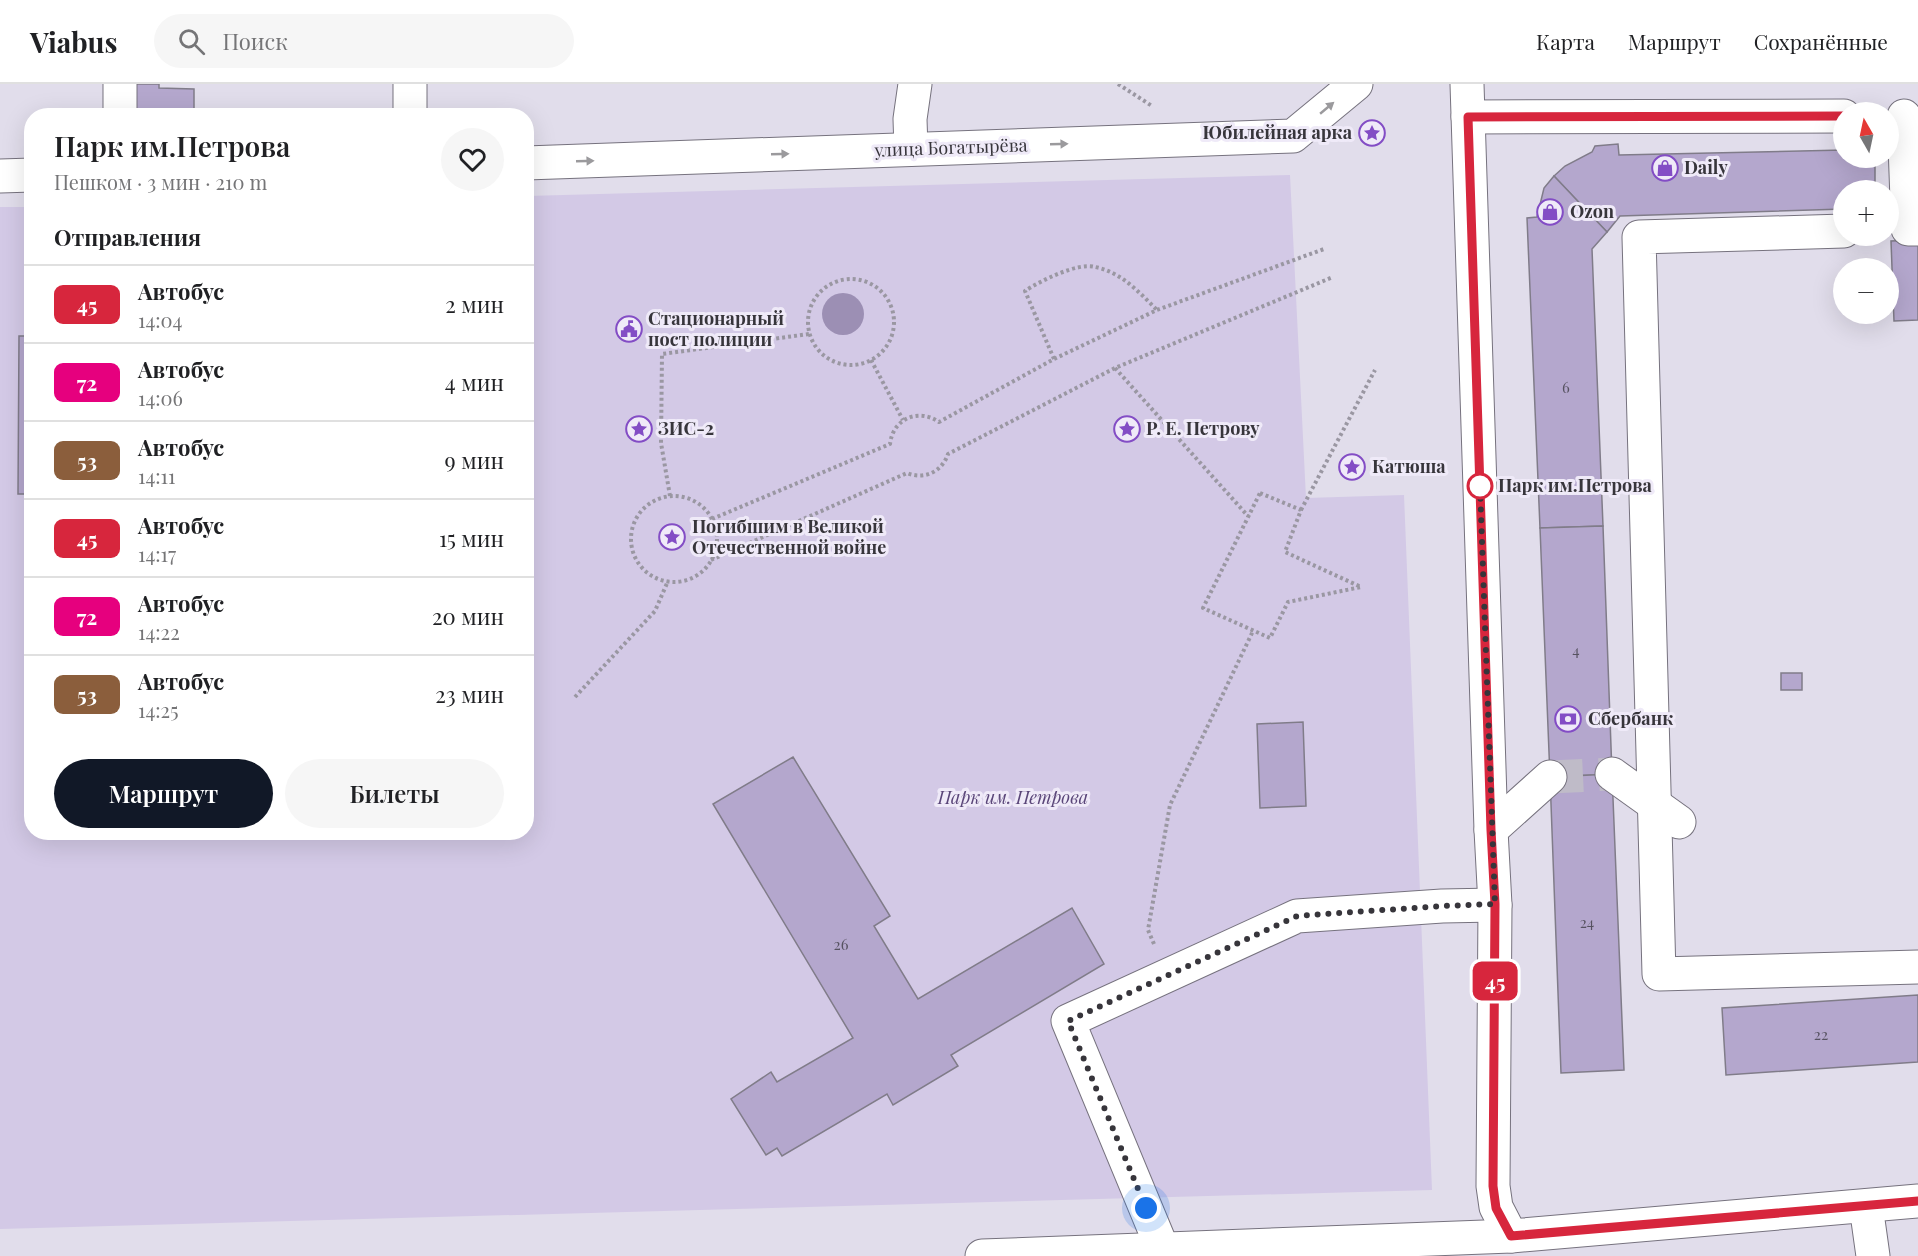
<!DOCTYPE html>
<html lang="ru">
<head>
<meta charset="utf-8">
<style>
  :root { --surface:#fff; --page:#f6f6f6; --text:#202124; --muted:#757577; --line:#e0e0e0; --accent:#111827 }
  body { margin:0; font-family:"Playfair Display",serif; background:var(--page); color:var(--text); height:100vh; display:flex; flex-direction:column; font-size:22px; white-space:nowrap }
  * { box-sizing:border-box; margin:0 }
  p { font-size:20px; color:var(--muted) }
  .icon { flex:none; width:33px; height:33px; fill:none; stroke:currentColor; stroke-width:2; stroke-linecap:round; stroke-linejoin:round }
  .map { position:relative; flex:1; overflow:hidden }
  .panel { position:absolute; left:24px; top:24px; width:510px; height:732px; display:flex; flex-direction:column; background:var(--surface); border-radius:24px; box-shadow:0 6px 24px #0002 }
  .panel>* { flex:none }
  .badge { padding:0 12px; border-radius:9px; font-size:21px; line-height:39px }
  .needle { width:39px; rotate:351deg }
  .tools { position:absolute; left:1833px; top:18px; display:grid; gap:12px }
  .tools a { display:grid; place-items:center; width:66px; height:66px; border-radius:50%; background:var(--surface); box-shadow:0 6px 24px #0002; font-size:30px }
  .you { position:absolute; width:30px; height:30px; margin:-15px; border:4px solid #fff; border-radius:50%; background:#1a73e8; box-shadow:0 0 0 9px #1a73e833 }
  .map>.badge { position:absolute; translate:-50% -50%; box-shadow:0 0 0 3px #fff }
  h2 { padding:0 30px; font-size:22px; line-height:54px }
  .round { display:grid; place-items:center; flex:none; width:63px; height:63px; border-radius:32px; background:var(--page) }
  .summary { display:flex; align-items:center; justify-content:space-between; height:102px; padding:0 30px }
  h1 { font-size:28px; font-weight:600; line-height:45px }
  .button { display:flex; gap:12px; margin-top:auto; padding:12px 30px }
  .button a { flex:1; height:69px; border-radius:36px; background:var(--accent); color:#fff; font-size:24px; font-weight:600; line-height:69px; text-align:center }
  .button a+a { background:var(--page); color:var(--text) }
  ul { padding:0; list-style:none }
  li { display:flex; align-items:center; gap:18px; height:78px; padding:0 30px; border-top:2px solid var(--line) }
  li div { flex:1 }
  li b { display:block; font-size:22px }
  li em { font-style:normal }
  li .badge { min-width:66px; font-weight:700; text-align:center }
  header { display:flex; align-items:center; gap:36px; box-sizing:border-box; height:84px; padding:0 30px; background:var(--surface); border-bottom:2px solid var(--line) }
  header strong { font-size:28px }
  nav { display:flex; gap:33px; margin-inline-start:auto; font-size:21px }
  .search { width:420px; height:54px; background:var(--page); display:flex; align-items:center; gap:15px; box-sizing:border-box; padding:0 21px; border-radius:33px; color:var(--muted); font-size:22px }
  .map>svg:first-child { display:block }
  .green { fill:#d3c9e6 }
  .water { fill:#9c8fb4 }
  .building { fill:#b4a7cd; stroke:#807c89; stroke-width:1.5 }
  .lines { fill:none; stroke-linecap:round; stroke-linejoin:round }
  .minor-tunnel { stroke:#bfbbc8; stroke-width:33; stroke-dasharray:33 16; stroke-linecap:butt }
  .minor-casing { stroke:#76727e; stroke-width:35 }
  .path { stroke:#9a97a2; stroke-width:4; stroke-dasharray:3 3; stroke-linecap:butt }
  .minor { stroke:#fff; stroke-width:33 }
  .oneway { fill:#9b9a9d }
  .line-casing { stroke:#fff; stroke-width:14 }
  .line { stroke:#d7263d; stroke-width:9 }
  .walk { stroke:#37353b; stroke-width:6; stroke-dasharray:0 10.8 }
  .stop-dot { fill:#fff; stroke:#d7263d; stroke-width:3 }
  .labels { text-anchor:middle; stroke-width:6; stroke-linejoin:round; paint-order:stroke }
  .number-label { font-size:15px; fill:#565260 }
  .poi-label { font-size:18px; font-weight:bold; fill:#37353b; stroke:#efeaf8; text-anchor:start }
  .street-label { font-size:18px; fill:#37353b; stroke:#efeaf8 }
  .stop-label { font-size:18px; font-weight:bold; fill:#37353b; stroke:#efeaf8; text-anchor:start }
  .park-label { font-size:18px; font-style:italic; fill:#5a4679; stroke:#efeaf8 }
</style>
</head>
<body>
<header>
<strong>Viabus</strong>
<div class="search"><svg class="icon" aria-label="search" viewBox="0 0 24 24"><circle cx="10" cy="10" r="6"/><path d="M15 15l6 6"/></svg>Поиск</div>
<nav><a>Карта</a><a>Маршрут</a><a>Сохранённые</a></nav>
</header>
<div class="map">
<svg width="1918" height="1172" viewBox="0 0 1918 1172">
  <rect width="100%" height="100%" fill="#e1ddeb"/>
  <path class="green" d="M1290,91l16,323 98,-3 28,695 -1432,39v-1022h31l1,625h494l1,-636z"/>
  <circle class="water" cx="843" cy="230" r="21"/>
  <g class="building">
    <path d="M133,0h26v4l35,1v26l-61,-1z"/>
    <path d="M1618,60l1,11 225,-5v8h31v32h-31v19l-224,7 -13,16 -53,-56 11,-10 27,-14 3,-6z"/>
    <path d="M1554,92l53,56 -15,17 11,277 -63,2 -13,-310 10,-1 7,-29z"/>
    <path d="M1918,156v80l-24,1 -3,-80z"/>
    <path d="M32,233v192h-4l-1,-15h-9l1,-158h9z"/>
    <path d="M1603,442l9,248 -62,3 -10,-249z"/>
    <rect x="1781" y="589" width="21" height="17"/>
    <path d="M1303,638l3,84 -46,2 -3,-84z"/>
    <path d="M793,673l97,159 -16,10 44,73 154,-91 32,56 -153,91 7,11 -65,39 -6,-11 -105,62 -5,-8 -11,7 -35,-56 40,-27 6,10 76,-44 -140,-234z"/>
    <path d="M1612,690l12,296 -63,3 -11,-296z"/>
    <path d="M1918,911v67l-192,13 -4,-67z"/>
  </g>
  <g class="lines">
    <path class="minor-tunnel" d="M1550,693l62,-3"/>
    <g class="minor-casing">
      <g id="minor">
        <path d="M120,0v32"/>
        <path d="M410,0v32"/>
        <path d="M1467,0l24,746 4,75 -2,281 3,21 15,29"/>
        <path d="M1904,32l4,113h10"/>
        <path d="M1468,33l376,-1"/>
        <path d="M911,65l-1,-30 5,-35"/>
        <path d="M526,79l767,-27 63,-52"/>
        <path d="M0,92l32,-1"/>
        <path d="M1844,147l-205,6 20,737 259,-7"/>
        <path d="M1612,690l67,48"/>
        <path d="M1491,746l59,-53"/>
        <path d="M1866,1122l7,50"/>
        <path d="M1163,1166l-95,-229 229,-105 145,-10 53,-1"/>
        <path d="M982,1172l529,-20 407,-35"/>
      </g>
    </g>
    <g class="path">
      <path d="M1118,0l34,22"/>
      <circle cx="851" cy="238" r="43"/>
      <path d="M1054,275l-29,-68c15,-10 53,-29 70,-24 26,5 44,25 62,43"/>
      <path d="M871,276l32,60"/>
      <path d="M1115,284l133,148"/>
      <path d="M1260,409l41,17 -16,42 76,35 -73,15 -18,36 -67,-30z"/>
      <path d="M670,412l-9,-53 1,-89 147,-20"/>
      <circle cx="674" cy="455" r="43"/>
      <path d="M1301,426l74,-140"/>
      <path d="M712,435l178,-75c3,-26 29,-36 49,-22l115,-63 103,-49 167,-61"/>
      <path d="M711,476l196,-87c17,7 35,-1 41,-19l167,-86 218,-91"/>
      <path d="M575,613l80,-86 13,-30"/>
      <path d="M1154,860l-6,-14 22,-125 83,-174"/>
    </g>
    <use href="#minor" class="minor"/>
  </g>
  <defs><path id="oneway-solid" d="M-6-.8H1V-3.2L6.5 0L1 3.2V.8H-6Z" transform="scale(1.5)"/></defs>
  <g class="oneway">
    <use href="#oneway-solid" transform="translate(1327 24) rotate(-40)"/>
    <use href="#oneway-solid" transform="translate(1059 60) rotate(-2)"/>
    <use href="#oneway-solid" transform="translate(780 70) rotate(-2)"/>
    <use href="#oneway-solid" transform="translate(585 77) rotate(-2)"/>
  </g>
  <g class="lines">
    <g class="line-casing">
      <path id="line" d="M1844,32l-376,1 23,713 4,74 -2,282 3,22 15,28 407,-35"/>
    </g>
    <use href="#line" class="line"/>
    <path class="walk" d="M1146,1124l-78,-187 229,-105 145,-10 53,-2 -15,-418"/>
  </g>
  <defs>
    <g id="sight-ring" transform="scale(1.35)"><circle r="9.5" fill="#efeaf8" stroke="#834dc5" stroke-width="1.5"/><path d="M0-6L1.8-2.2L6-1.7L2.9 1.2L3.7 5.4L0 3.3L-3.7 5.4L-2.9 1.2L-6-1.7L-1.8-2.2Z" fill="#834dc5"/></g>
    <g id="shop-ring" transform="scale(1.35)"><circle r="9.5" fill="#efeaf8" stroke="#834dc5" stroke-width="1.5"/><path d="M-5-2.5h2.3a2.7 3.5 0 0 1 5.4 0H5L5.5 6h-11ZM-1.5-2.5h3a1.5 2.3 0 0 0-3 0Z" fill="#834dc5"/></g>
    <g id="civic-ring" transform="scale(1.35)"><circle r="9.5" fill="#efeaf8" stroke="#834dc5" stroke-width="1.5"/><path d="M-.6-6.5H3V-4.5H.6V-3L4-1V1h2V6H-6V1h2V-1L-.6-3ZM-1.2 2.5V6h2.4V2.5Z" fill="#834dc5"/></g>
    <g id="bank-ring" transform="scale(1.35)"><circle r="9.5" fill="#efeaf8" stroke="#834dc5" stroke-width="1.5"/><path d="M-6-4H6V4H-6ZM0-2.3a2.3 2.3 0 1 0 0 4.6a2.3 2.3 0 1 0 0-4.6Z" fill="#834dc5"/></g>
  </defs>
  <g fill-rule="evenodd">
    <use href="#sight-ring" x="1372" y="49"/>
    <use href="#shop-ring" x="1665" y="84"/>
    <use href="#shop-ring" x="1550" y="128"/>
    <use href="#civic-ring" x="629" y="245"/>
    <use href="#sight-ring" x="639" y="345"/>
    <use href="#sight-ring" x="1127" y="345"/>
    <use href="#sight-ring" x="1352" y="383"/>
    <use href="#sight-ring" x="672" y="453"/>
    <use href="#bank-ring" x="1568" y="635"/>
  </g>
  <circle class="stop-dot" cx="1480" cy="402" r="12"/>
  <g class="labels">
    <g class="number-label">
      <text x="1566" y="309">6</text>
      <text x="1576" y="572">4</text>
      <text x="1587" y="844">24</text>
      <text x="841" y="866">26</text>
      <text x="1821" y="956">22</text>
    </g>
    <g class="poi-label">
      <text x="1352" y="55" text-anchor="end">Юбилейная арка</text>
      <text x="1684" y="90">Daily</text>
      <text x="1570" y="134">Ozon</text>
      <text x="648" y="241">Стационарный<tspan x="648" dy="21">пост полиции</tspan></text>
      <text x="658" y="351">ЗИС-2</text>
      <text x="1146" y="351">Р. Е. Петрову</text>
      <text x="1372" y="389">Катюша</text>
      <text x="692" y="449">Погибшим в Великой<tspan x="692" dy="21">Отечественной войне</tspan></text>
      <text x="1588" y="641">Сбербанк</text>
    </g>
    <g class="street-label">
      <text transform="translate(951 64) rotate(-2)" y="6">улица Богатырёва</text>
    </g>
    <g class="stop-label">
      <text x="1498" y="408">Парк им.Петрова</text>
    </g>
    <g class="park-label">
      <text x="1013" y="720">Парк им. Петрова</text>
    </g>
  </g>
</svg>
<div class="tools">
<a><svg class="needle" viewBox="-14 -14 28 28"><path d="M0-13l5 13h-10z" fill="#e53935"/><path d="M0 13l5-13h-10z" fill="#757577"/></svg></a>
<a>+</a>
<a>−</a>
</div>
<div class="you" style="left:1146px;top:1124px"></div>
<b class="badge" style="left:1495px;top:897px;background:#d7263d;color:#fff">45</b>
<section class="panel">
<div class="summary"><div><h1>Парк им.Петрова</h1><p>Пешком · 3 мин · 210 m</p></div><a class="round"><svg class="icon" aria-label="heart" viewBox="0 0 24 24"><path d="M12 20l-8-8c-3-5 5-10 8-4 3-6 11-1 8 4z"/></svg></a></div>
<h2>Отправления</h2>
<ul>
<li><span class="badge" style="background:#d7263d;color:#fff">45</span><div><b>Автобус</b><p>14:04</p></div><em>2 мин</em></li>
<li><span class="badge" style="background:#e6007e;color:#fff">72</span><div><b>Автобус</b><p>14:06</p></div><em>4 мин</em></li>
<li><span class="badge" style="background:#8b5e3c;color:#fff">53</span><div><b>Автобус</b><p>14:11</p></div><em>9 мин</em></li>
<li><span class="badge" style="background:#d7263d;color:#fff">45</span><div><b>Автобус</b><p>14:17</p></div><em>15 мин</em></li>
<li><span class="badge" style="background:#e6007e;color:#fff">72</span><div><b>Автобус</b><p>14:22</p></div><em>20 мин</em></li>
<li><span class="badge" style="background:#8b5e3c;color:#fff">53</span><div><b>Автобус</b><p>14:25</p></div><em>23 мин</em></li>
</ul>
<div class="button"><a>Маршрут</a><a>Билеты</a></div>
</section>
</div>
</body>
</html>
